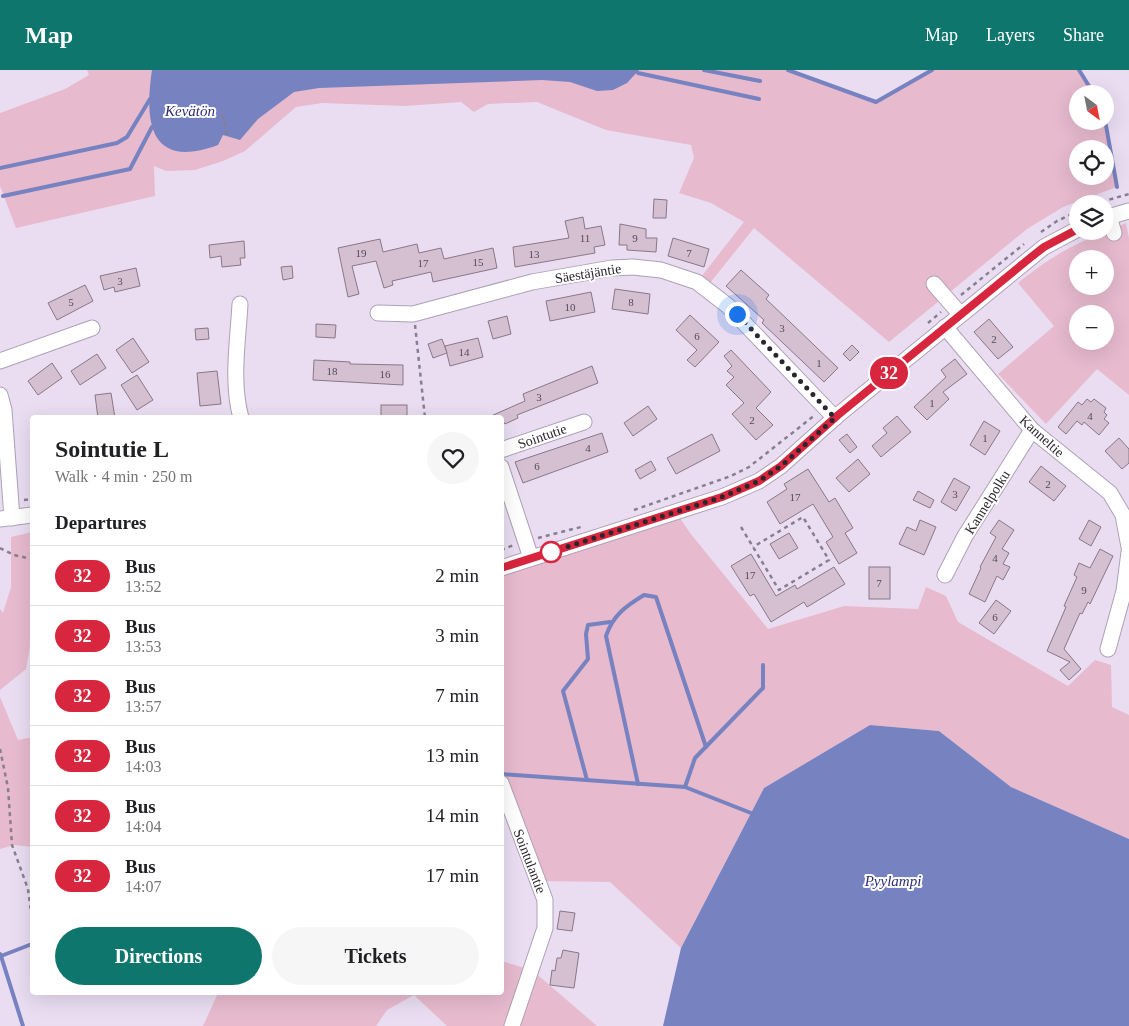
<!DOCTYPE html>
<html lang="en">
<head>
<meta charset="utf-8">
<style>
  :root { --surface:#fff; --page:#f6f6f6; --text:#202124; --muted:#757577; --line:#e0e0e0; --accent:#0f766e }
  body { margin:0; font-family:"Times New Roman",serif; background:var(--page); color:var(--text); height:100vh; display:flex; flex-direction:column; font-size:19px; white-space:nowrap }
  * { box-sizing:border-box; margin:0 }
  p { font-size:16px; color:var(--muted) }
  .icon { flex:none; width:28px; height:28px; fill:none; stroke:currentColor; stroke-width:2; stroke-linecap:round; stroke-linejoin:round }
  .map { position:relative; flex:1; overflow:hidden }
  .side { position:absolute; left:30px; top:345px; width:474px; height:580px; display:flex; flex-direction:column; background:var(--surface); border-radius:5px; box-shadow:0 5px 20px #0002 }
  .side>* { flex:none }
  .badge { padding:0 10px; border-radius:16px; font-size:18px; line-height:32px }
  .needle { width:32px; rotate:148deg }
  .controls { position:absolute; left:1069px; top:15px; display:grid; gap:10px }
  .controls a { display:grid; place-items:center; width:45px; height:45px; border-radius:50%; background:var(--surface); box-shadow:0 5px 20px #0002; font-size:25px }
  .you { position:absolute; width:25px; height:25px; margin:-12px; border:4px solid #fff; border-radius:50%; background:#1a73e8; box-shadow:0 0 0 8px #1a73e833 }
  .map>.badge { position:absolute; translate:-50% -50%; box-shadow:0 0 0 2px #fff }
  h2 { padding:0 25px; font-size:19px; line-height:45px }
  .round { display:grid; place-items:center; flex:none; width:52px; height:52px; border-radius:26px; background:var(--page) }
  .overview { display:flex; align-items:center; justify-content:space-between; height:85px; padding:0 25px }
  h1 { font-size:24px; font-weight:800; line-height:38px }
  .action { display:flex; gap:10px; margin-top:auto; padding:10px 25px }
  .action a { flex:1; height:58px; border-radius:30px; background:var(--accent); color:#fff; font-size:20px; font-weight:800; line-height:58px; text-align:center }
  .action a+a { background:var(--page); color:var(--text) }
  ul { padding:0; list-style:none }
  li { display:flex; align-items:center; gap:15px; height:60px; padding:0 25px; border-top:1px solid var(--line) }
  li div { flex:1 }
  li b { display:block; font-size:19px }
  li em { font-style:normal }
  li .badge { min-width:55px; font-weight:700; text-align:center }
  header { display:flex; align-items:center; gap:30px; box-sizing:border-box; height:70px; padding:0 25px; background:var(--accent); color:#fff }
  header strong { font-size:24px }
  nav { display:flex; gap:28px; margin-inline-start:auto; font-size:18px }
  .map>svg:first-child { display:block }
  .green { fill:#e7bace; fill-rule:evenodd }
  .water { fill:#7782c0 }
  .lines { fill:none; stroke-linecap:round; stroke-linejoin:round }
  .stream { stroke:#7782c0; stroke-width:4 }
  .building { fill:#d4c0d1; stroke:#897787 }
  .minor-casing { stroke:#ada1b5; stroke-width:17 }
  .path { stroke:#887f8e; stroke-width:2.5; stroke-dasharray:4 4; stroke-linecap:butt }
  .minor { stroke:#fff; stroke-width:15 }
  .line-casing { stroke:#fff; stroke-width:11 }
  .line { stroke:#d7263d; stroke-width:8 }
  .walk { stroke:#2b262e; stroke-width:5; stroke-dasharray:0 9 }
  .stop-dot { fill:#fff; stroke:#d7263d; stroke-width:2.5 }
  .labels { text-anchor:middle; stroke-width:4; stroke-linejoin:round; paint-order:stroke }
  .number-label { font-size:11px; fill:#554c57 }
  .street-label { font-size:14px; fill:#2b262e; stroke:#fff }
  .water-label { font-size:15px; font-style:italic; fill:#2b2e79; stroke:#fff }
</style>
</head>
<body>
<header>
<strong>Map</strong>
<nav><a>Map</a><a>Layers</a><a>Share</a></nav>
</header>
<div class="map">
<svg width="1129" height="956" viewBox="0 0 1129 956">
  <rect width="100%" height="100%" fill="#eaddf2"/>
  <g class="green">
    <path d="M87,0h701l88,32 56,-32h147l15,24h-16v27l27,-1 12,67 -54,20 -36,22 -138,113 -135,-114 -44,55 -9,-6 43,-55 -33,-19 -32,-10 15,-35 -3,-13 -85,-15 -69,-28 -49,2 -14,8 -13,-10 -56,4 -83,-3 -26,4 -51,44 -22,10 -28,9 -29,1 -12,-5 1,30 -139,32 -16,-42v-73l65,-24 24,-14zM1078,79h27v27h-27z"/>
    <path d="M1126,153l3,15v157l-32,-26 -51,55 -48,-50 56,-48 -36,-43c38,-31 63,-42 108,-60zM1078,189h27v27h-27zM1078,244h27v27h-27z"/>
    <path d="M676,442l14,21 78,96 76,-23 74,3 8,-22 20,9 12,26 110,64 27,-26 16,5 1,42 17,8v124l-118,-52 -72,-56 -69,-6 -106,63 -83,160 -71,-66 -73,-1 -36,-98v-215z"/>
    <path d="M32,462v103l-6,34 -26,21v-81l3,4 8,-26v-50z"/>
    <path d="M0,627l18,43 14,-3v110l-18,-2 -14,4z"/>
    <path d="M501,891l31,9 65,56h-150l-33,-31 -27,15 -11,16h-173l15,-33 283,-1z"/>
  </g>
  <g class="water">
    <path d="M152,0h487l-12,13 -14,7 -16,1 -27,-9 -28,-2 -223,8 -25,4 -36,27 -18,21 -17,-5 -5,10c-68,25 -74,-22 -66,-75z"/>
    <path d="M870,655l69,6 72,56 118,52v187h-466l18,-78 83,-160z"/>
  </g>
  <g class="lines">
    <g class="stream">
      <path d="M704,0l56,11"/>
      <path d="M788,0l88,32 56,-32"/>
      <path d="M1079,0l15,24"/>
      <path d="M638,3l121,26"/>
      <path d="M1105,50l12,67"/>
      <path d="M0,98l117,-25 10,-6 23,-38"/>
      <path d="M3,126l127,-27 22,-42"/>
      <path d="M501,704l184,13 66,26"/>
      <path d="M587,710l-24,-89 25,-32 -2,-25 2,-9 22,-3"/>
      <path d="M638,714l-32,-148c7,-21 20,-30 38,-41l12,2 50,150"/>
      <path d="M685,717l10,-29 68,-70v-23"/>
      <path d="M0,884l1,2 31,-12"/>
      <path d="M1,886l22,70"/>
    </g>
  </g>
  <g class="building">
    <path d="M654,129l13,1 -1,18h-13z"/>
    <path d="M583,147l2,12 16,-3 4,19 -11,2 1,6 -80,14 -2,-20 56,-9 -4,-17z"/>
    <path d="M620,154l26,5v9h11l-1,14 -29,-2v-5h-8z"/>
    <path d="M673,168l36,11 -5,18 -36,-11z"/>
    <path d="M380,169l3,13 34,-8 2,9 22,-5 3,11 49,-11 4,20 -64,14 -2,-10 -39,9 1,4 -9,3 -8,-27 -24,5 7,28 -11,3 -10,-49z"/>
    <path d="M244,171l1,17h-5l1,7 -19,2 -1,-11 -11,2 -1,-13z"/>
    <path d="M292,196l1,12 -10,2 -2,-13z"/>
    <path d="M136,198l4,18 -25,6 -1,-5 -10,3 -4,-14z"/>
    <path d="M741,200l28,25 -3,4 72,69 -14,14 -62,-59 2,-3 -38,-34z"/>
    <path d="M85,215l8,16 -36,19 -9,-17z"/>
    <path d="M615,219l35,5 -2,20 -36,-5z"/>
    <path d="M591,222l4,20 -45,9 -4,-20z"/>
    <path d="M690,245l29,27 -24,25 -8,-7 10,-10 -21,-20z"/>
    <path d="M507,246l4,18 -18,5 -5,-18z"/>
    <path d="M989,249l24,28 -15,12 -24,-27z"/>
    <path d="M316,254l20,1 -1,13 -19,-1z"/>
    <path d="M208,258l1,11 -13,1 -1,-11z"/>
    <path d="M133,268l16,24 -17,11 -16,-23z"/>
    <path d="M478,268l5,19 -33,9 -5,-20z"/>
    <path d="M442,269l5,14 -14,5 -5,-14z"/>
    <path d="M852,275l7,7 -9,9 -7,-7z"/>
    <path d="M731,280l40,42 -15,16 17,17 -17,15 -24,-26 12,-11 -18,-18 8,-8 -7,-6 5,-5 -8,-10z"/>
    <path d="M97,284l9,14 -26,17 -9,-14z"/>
    <path d="M955,289l12,15 -24,18 6,7 -22,21 -13,-13 32,-30 -5,-7z"/>
    <path d="M314,290l36,2v2l53,1v20l-90,-5z"/>
    <path d="M52,293l10,15 -24,17 -10,-14z"/>
    <path d="M592,296l6,17 -81,32 1,3 -13,6 -4,-6h-9l-1,-2 34,-15 -2,-7z"/>
    <path d="M217,301l4,33 -21,2 -3,-33z"/>
    <path d="M137,305l16,25 -16,10 -16,-25z"/>
    <path d="M111,323l4,25h-17l-3,-23z"/>
    <path d="M1087,329l4,3 3,-3 12,9 -2,4 3,3 -3,4 5,4 -10,12 -15,-13 -2,3 -5,-4 -11,13 -8,-7 20,-25 4,3z"/>
    <rect x="381" y="335" width="26" height="13"/>
    <path d="M648,336l9,13 -24,17 -9,-13z"/>
    <path d="M897,346l14,16 -30,25 -9,-11 15,-13 -4,-5z"/>
    <path d="M984,351l16,10 -15,24 -15,-10z"/>
    <path d="M602,363l6,19 -85,31 -8,-21z"/>
    <path d="M712,364l8,17 -44,23 -9,-16z"/>
    <path d="M847,364l10,13 -7,6 -11,-13z"/>
    <path d="M1119,368l10,11v14l-7,6 -17,-18z"/>
    <path d="M858,389l12,15 -21,18 -13,-14z"/>
    <path d="M651,391l5,9 -16,9 -5,-9z"/>
    <path d="M1041,396l25,20 -12,15 -25,-19z"/>
    <path d="M808,399l21,33 6,-4 18,30 -8,5 12,20 -18,11 -13,-22 7,-5 -20,-33 -33,20 -13,-22 20,-13 -3,-5z"/>
    <path d="M954,408l16,9 -14,24 -15,-9z"/>
    <path d="M918,421l16,9 -4,8 -17,-8z"/>
    <path d="M920,450l16,7 -12,28 -25,-11 8,-17 9,4z"/>
    <path d="M999,450l15,10 -12,19 7,4 -6,11 7,3 -7,13 -6,-4 -12,26 -16,-8 12,-26 -1,-1 16,-30 -6,-4z"/>
    <path d="M1089,450l12,7 -10,19 -12,-7z"/>
    <path d="M789,463l9,15 -19,11 -9,-15z"/>
    <path d="M1100,479l13,7 -23,48 -2,-2 -6,12 -2,-1 -16,36 17,20 -12,11 -9,-10 10,-8 -23,-11 19,-44 -2,-1 13,-29 -3,-2 5,-12 11,5z"/>
    <path d="M751,484l25,42 19,-11 2,4 37,-22 11,17 -38,23 -3,-5 -33,20 -17,-28 -4,2 -19,-30z"/>
    <rect x="869" y="497" width="21" height="32"/>
    <path d="M996,530l15,11 -17,23 -15,-11z"/>
    <path d="M560,841l15,2 -3,18 -15,-2z"/>
    <path d="M563,880l16,3 -5,35 -24,-3 2,-15 3,1 2,-13h4z"/>
  </g>
  <g class="lines">
    <g class="minor-casing">
      <g id="minor">
        <path d="M1109,147l5,16"/>
        <path d="M1105,148l24,-7"/>
        <path d="M934,214l26,30"/>
        <path d="M240,234c-2,37 -9,78 1,114"/>
        <path d="M378,243l35,1 119,-32 80,-14 21,-1 28,3 36,12 31,24 107,112"/>
        <path d="M945,257l87,103 78,63 13,22 6,32"/>
        <path d="M0,291l92,-33"/>
        <path d="M0,325l4,15 8,108"/>
        <path d="M501,380l83,-28"/>
        <path d="M501,397l30,91"/>
        <path d="M0,449l32,-4"/>
        <path d="M501,498l221,-71 37,-16 22,-15 57,-51 206,-168 34,-18"/>
        <path d="M945,505l20,-39 67,-106"/>
        <path d="M1108,579l16,-58 5,-39"/>
        <path d="M501,713l44,117v28l-33,98"/>
      </g>
    </g>
    <g class="path">
      <path d="M223,45l4,21"/>
      <path d="M1094,134l35,-10"/>
      <path d="M1041,162l16,-11 21,-10"/>
      <path d="M961,225l63,-51"/>
      <path d="M928,253l13,-11"/>
      <path d="M415,255l10,93"/>
      <path d="M24,430l8,-1"/>
      <path d="M634,440l97,-34 18,-9 66,-52"/>
      <path d="M741,457l38,63 50,-30 -26,-43 -50,30"/>
      <path d="M538,468l43,-11"/>
      <path d="M0,478l14,7 18,4"/>
      <path d="M501,480l13,-5"/>
      <path d="M0,679l8,39 4,57 16,44 4,30"/>
    </g>
    <use href="#minor" class="minor"/>
  </g>
  <g class="lines">
    <g class="line-casing">
      <path id="line" d="M501,498l221,-71 37,-16 22,-15 57,-51 192,-157 14,-11 34,-18"/>
    </g>
    <use href="#line" class="line"/>
    <path class="walk" d="M551,482l171,-55 37,-16 22,-15 54,-48 -98,-104"/>
  </g>
  <circle class="stop-dot" cx="551" cy="482" r="10"/>
  <g class="labels">
    <g class="number-label">
      <text x="585" y="172">11</text>
      <text x="635" y="172">9</text>
      <text x="361" y="187">19</text>
      <text x="689" y="187">7</text>
      <text x="534" y="188">13</text>
      <text x="478" y="196">15</text>
      <text x="423" y="197">17</text>
      <text x="120" y="215">3</text>
      <text x="71" y="236">5</text>
      <text x="631" y="236">8</text>
      <text x="570" y="241">10</text>
      <text x="782" y="262">3</text>
      <text x="697" y="270">6</text>
      <text x="994" y="273">2</text>
      <text x="464" y="286">14</text>
      <text x="819" y="297">1</text>
      <text x="332" y="305">18</text>
      <text x="385" y="308">16</text>
      <text x="539" y="331">3</text>
      <text x="932" y="337">1</text>
      <text x="1090" y="350">4</text>
      <text x="752" y="354">2</text>
      <text x="985" y="372">1</text>
      <text x="588" y="382">4</text>
      <text x="537" y="400">6</text>
      <text x="1048" y="418">2</text>
      <text x="955" y="428">3</text>
      <text x="795" y="431">17</text>
      <text x="995" y="492">4</text>
      <text x="750" y="509">17</text>
      <text x="879" y="517">7</text>
      <text x="1084" y="524">9</text>
      <text x="995" y="551">6</text>
    </g>
    <g class="street-label">
      <text transform="translate(588 203) rotate(-9)" y="5">Säestäjäntie</text>
      <text transform="translate(542 366) rotate(-19)" y="5">Sointutie</text>
      <text transform="translate(1042 366) rotate(42)" y="5">Kanneltie</text>
      <text transform="translate(987 432) rotate(-58)" y="5">Kannelpolku</text>
      <text transform="translate(530 791) rotate(69)" y="5">Sointulantie</text>
    </g>
    <g class="water-label">
      <text x="190" y="46">Kevätön</text>
      <text x="893" y="816">Pyylampi</text>
    </g>
  </g>
</svg>
<div class="controls">
<a><svg class="needle" viewBox="-14 -14 28 28"><path d="M0-13l5 13h-10z" fill="#e53935"/><path d="M0 13l5-13h-10z" fill="#757577"/></svg></a>
<a><svg class="icon" aria-label="locate" viewBox="0 0 24 24"><circle cx="12" cy="12" r="6"/><path d="M12 2v4M12 18v4M2 12h4M18 12h4"/></svg></a>
<a><svg class="icon" aria-label="layers" viewBox="0 0 24 24"><path d="M12 4l9 5-9 5-9-5zM3 14l9 5 9-5"/></svg></a>
<a>+</a>
<a>−</a>
</div>
<div class="you" style="left:737px;top:244px"></div>
<b class="badge" style="left:889px;top:303px;background:#d7263d;color:#fff">32</b>
<section class="side">
<div class="overview"><div><h1>Sointutie L</h1><p>Walk · 4 min · 250 m</p></div><a class="round"><svg class="icon" aria-label="heart" viewBox="0 0 24 24"><path d="M12 20l-8-8c-3-5 5-10 8-4 3-6 11-1 8 4z"/></svg></a></div>
<h2>Departures</h2>
<ul>
<li><span class="badge" style="background:#d7263d;color:#fff">32</span><div><b>Bus</b><p>13:52</p></div><em>2 min</em></li>
<li><span class="badge" style="background:#d7263d;color:#fff">32</span><div><b>Bus</b><p>13:53</p></div><em>3 min</em></li>
<li><span class="badge" style="background:#d7263d;color:#fff">32</span><div><b>Bus</b><p>13:57</p></div><em>7 min</em></li>
<li><span class="badge" style="background:#d7263d;color:#fff">32</span><div><b>Bus</b><p>14:03</p></div><em>13 min</em></li>
<li><span class="badge" style="background:#d7263d;color:#fff">32</span><div><b>Bus</b><p>14:04</p></div><em>14 min</em></li>
<li><span class="badge" style="background:#d7263d;color:#fff">32</span><div><b>Bus</b><p>14:07</p></div><em>17 min</em></li>
</ul>
<div class="action"><a>Directions</a><a>Tickets</a></div>
</section>
</div>
</body>
</html>
